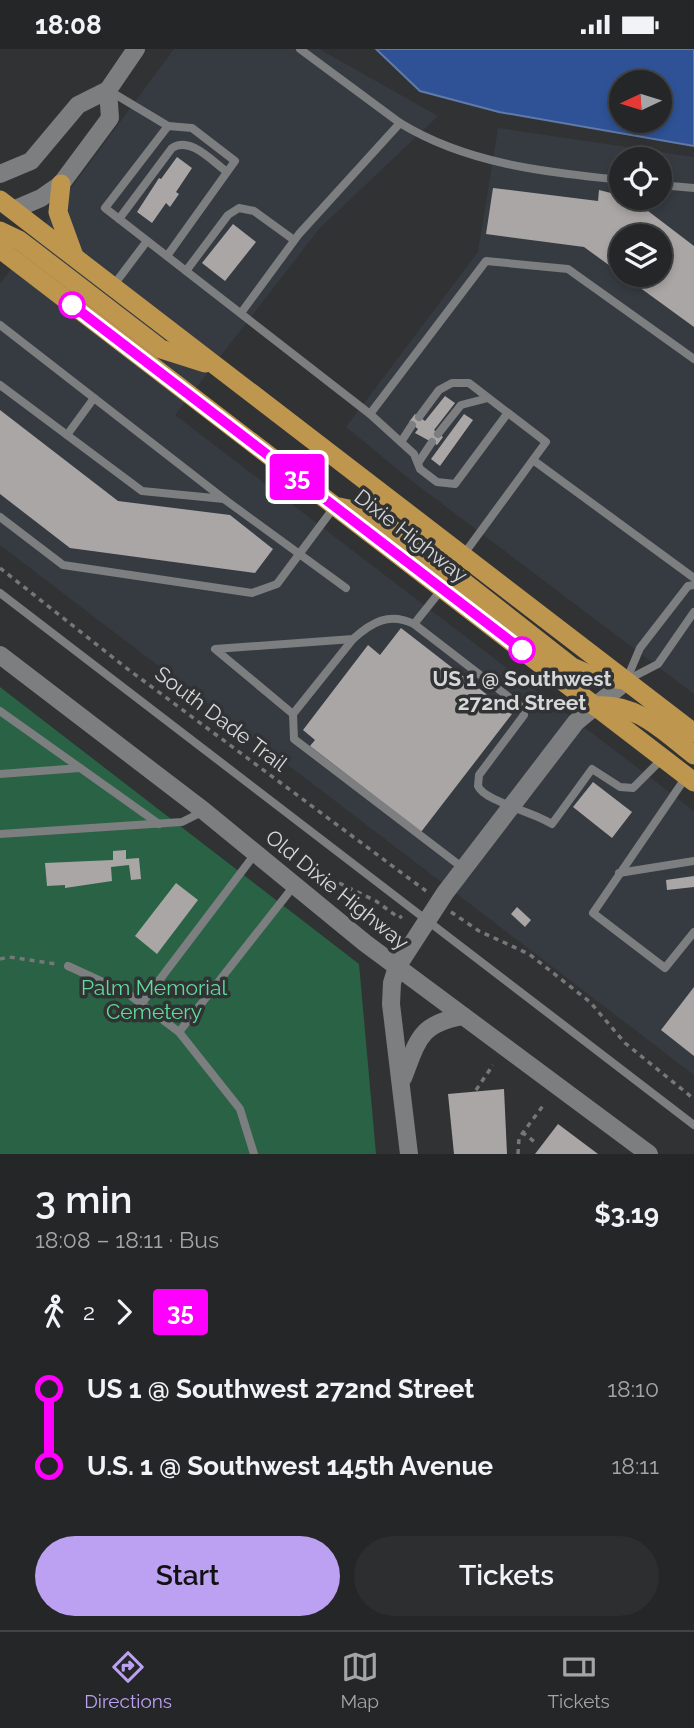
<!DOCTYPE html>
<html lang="en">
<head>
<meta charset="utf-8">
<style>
  :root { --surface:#252627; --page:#2d2e2f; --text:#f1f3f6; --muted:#a3a5a7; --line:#424344; --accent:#bca0f2 }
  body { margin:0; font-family:Raleway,sans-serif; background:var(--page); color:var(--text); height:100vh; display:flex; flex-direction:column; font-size:26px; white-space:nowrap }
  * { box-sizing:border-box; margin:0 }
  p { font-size:23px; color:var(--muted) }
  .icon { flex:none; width:38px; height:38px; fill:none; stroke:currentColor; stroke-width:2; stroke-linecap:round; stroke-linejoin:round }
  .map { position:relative; height:1105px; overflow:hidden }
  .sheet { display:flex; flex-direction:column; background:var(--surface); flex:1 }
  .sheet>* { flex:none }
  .badge { padding:0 14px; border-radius:5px; font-size:24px; line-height:46px }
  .needle { width:46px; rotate:266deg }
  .tools { position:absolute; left:609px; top:21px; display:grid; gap:14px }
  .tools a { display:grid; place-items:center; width:63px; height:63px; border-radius:50%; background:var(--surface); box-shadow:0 4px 10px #0003,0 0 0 2px var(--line); font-size:35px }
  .map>.badge { position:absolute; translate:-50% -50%; box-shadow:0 0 0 4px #fff }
  .legs { display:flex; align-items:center; gap:10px; height:77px; padding:0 35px; font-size:23px }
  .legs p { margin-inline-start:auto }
  .head { display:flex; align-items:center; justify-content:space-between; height:119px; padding:0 35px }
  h1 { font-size:38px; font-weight:600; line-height:52px }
  .cta { display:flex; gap:14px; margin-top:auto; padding:14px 35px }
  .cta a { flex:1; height:80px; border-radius:42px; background:var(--accent); color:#111; font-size:28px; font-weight:600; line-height:80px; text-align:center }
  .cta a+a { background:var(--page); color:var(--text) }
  ul { padding:0 35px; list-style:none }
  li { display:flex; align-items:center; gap:24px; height:77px; font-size:26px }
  li i { display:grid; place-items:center; width:10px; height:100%; margin:0 9px; background:currentColor }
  li i::after { content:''; width:18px; height:18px; margin:-9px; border:5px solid; border-radius:50%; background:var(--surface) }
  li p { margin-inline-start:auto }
  li:first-child i { background:linear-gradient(#0000 50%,currentColor 0) }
  li:last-child i { background:linear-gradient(currentColor 50%,#0000 0) }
  .status { display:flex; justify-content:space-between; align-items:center; height:49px; padding:0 35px; background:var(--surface); direction:ltr }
  .status svg { height:19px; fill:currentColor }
  .menu { display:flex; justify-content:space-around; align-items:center; height:98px; border-top:2px solid var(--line); background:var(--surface); font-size:19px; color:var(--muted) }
  .menu a { display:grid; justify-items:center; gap:4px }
  .menu .selected { color:var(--accent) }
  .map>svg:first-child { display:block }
  .built { fill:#363b42; fill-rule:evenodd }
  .green { fill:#296244 }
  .water { fill:#2e5295; stroke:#607aa9; stroke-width:2; fill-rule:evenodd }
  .building { fill:#aaa6a5; fill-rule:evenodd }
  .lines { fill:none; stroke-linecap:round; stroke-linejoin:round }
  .path { stroke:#767779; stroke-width:3.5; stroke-dasharray:5 5; stroke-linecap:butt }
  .service { stroke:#7c7e80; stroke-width:8 }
  .tertiary { stroke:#7c7e80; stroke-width:18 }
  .trunk { stroke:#be964d; stroke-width:19 }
  .line-1-casing { stroke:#fff; stroke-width:16 }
  .line-1 { stroke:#f0f; stroke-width:10 }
  .stop-1-dot { fill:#fff; stroke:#f0f; stroke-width:3.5 }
  .labels { text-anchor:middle; stroke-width:7; stroke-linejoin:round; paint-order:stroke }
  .street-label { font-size:21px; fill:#d6d7d9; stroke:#313234 }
  .stop-label { font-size:21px; font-weight:bold; fill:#d6d7d9; stroke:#313234 }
  .park-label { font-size:21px; fill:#5edc9a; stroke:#313234 }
</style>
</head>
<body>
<div class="status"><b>18:08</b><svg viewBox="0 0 49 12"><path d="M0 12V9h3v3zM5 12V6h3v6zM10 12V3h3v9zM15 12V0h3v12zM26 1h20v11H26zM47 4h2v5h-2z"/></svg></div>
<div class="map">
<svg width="694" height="1105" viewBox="0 0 694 1105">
  <rect width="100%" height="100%" fill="#313234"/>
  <g class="built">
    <path d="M174,0h145l119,67 -119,113 -144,186 519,396v264l-694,-530v-261z"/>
    <path d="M498,79l196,29v537l-282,-213 -66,-54 132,-175zM621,110h39v39h-39zM621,187h39v39h-39z"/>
  </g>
  <path class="green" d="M0,638l359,277 17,190h-376z"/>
  <path class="water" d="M376,0h318v97l-195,-34 -79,-21zM621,33h39v39h-39z"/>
  <g class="building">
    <path d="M177,108l15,11 -16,24 3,2 -9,13 -4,-4 -14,20 -15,-11 22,-34 2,1z"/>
    <path d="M493,139l105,13 1,-11 32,8 63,48v81l-110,-80 -98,-13zM621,187h39v39h-39z"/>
    <path d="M233,175l23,18 -31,39 -23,-18z"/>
    <path d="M445,347l10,7 -21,27 9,7 -6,8 -22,-12 3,-4 -9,-7 6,-8 10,7z"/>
    <path d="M0,361l118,91 112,14 43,34 -18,24 -185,-25 -70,-54z"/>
    <path d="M464,365l9,6 -33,46 -9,-7z"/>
    <path d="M401,579l111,86 -91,118 -111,-86 5,-6 -12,-10 65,-85 12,10z"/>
    <path d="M593,733l39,30 -20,26 -39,-31z"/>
    <path d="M126,801v9l13,-1 2,21 -10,1 -2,-15 -18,2 1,14 -47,7v-3l-18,1 -2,-23 68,-3v-9z"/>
    <path d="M694,827v11l-27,3 -1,-10z"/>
    <path d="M176,834l22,17 -41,54 -22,-18z"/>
    <path d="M517,858l14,13 -6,7 -14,-13z"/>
    <path d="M694,938v69l-33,-26z"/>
    <path d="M504,1040l3,65h-53l-6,-60z"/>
    <path d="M558,1075l40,30h-63z"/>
  </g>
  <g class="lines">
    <g class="path">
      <path d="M0,519l125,99 301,224"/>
      <path d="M339,834l37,18 23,17 3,-2"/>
      <path d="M451,863l28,19 50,23 61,48 35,41 69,56"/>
      <path d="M0,910l9,-2 47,7"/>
      <path d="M476,1041l17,-25"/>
      <path d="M522,1083l14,11"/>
      <path d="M518,1105l1,-16 26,-35"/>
    </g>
    <g class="service">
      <path d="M108,41l60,36 -63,82 265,206 116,-153 82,8 126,90"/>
      <path d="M400,74c67,41 145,49 221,57"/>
      <path d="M660,136l34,3"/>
      <path d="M119,170l53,-71c18,-12 40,13 55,24"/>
      <path d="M167,207l68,-95 -43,-33 -24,-2"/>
      <path d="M186,222l42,-56 11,-7 15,3 40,29"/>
      <path d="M113,237l34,-45"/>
      <path d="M241,264l58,-79 101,-111 -100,-74"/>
      <path d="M0,276l224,174"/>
      <path d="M0,336l142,106 82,8 122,89"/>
      <path d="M370,365l44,40 6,15 17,13 18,2 52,-70"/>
      <path d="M419,368l20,-27 13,-7h17l77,59 -82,112"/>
      <path d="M438,385l23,-29 27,-7"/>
      <path d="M67,386l27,-37"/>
      <path d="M401,393l11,-17"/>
      <path d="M533,411l161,118"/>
      <path d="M418,414l14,-21"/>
      <path d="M0,468l63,48 189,28 25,-9 58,-78"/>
      <path d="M0,544l694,532"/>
      <path d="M414,575l28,-35"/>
      <path d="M629,630l29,-15 36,-52"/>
      <path d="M626,632l14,-33 48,-62 6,-1"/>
      <path d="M0,662l159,113"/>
      <path d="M293,665l60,-75"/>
      <path d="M0,725l80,-6"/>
      <path d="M686,728l-93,136 72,55 29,-36"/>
      <path d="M0,785l182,-12 22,-11"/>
      <path d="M463,819l-169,-129 -1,-25 -78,-65 138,-10c19,-17 36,-27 61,-15l109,84 1,7 -45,60 -1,11c6,15 56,26 74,38l40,-55 28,18 13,1 30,-30"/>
      <path d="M619,824l75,-12"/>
      <path d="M68,917l59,27 52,39 114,-145"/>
      <path d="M142,954l113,-149"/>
      <path d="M179,983l61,77 14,45"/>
    </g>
    <g class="tertiary">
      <path d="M0,125l31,-13 47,-56 30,-15 28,-41"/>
      <path d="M13,161l28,-12 20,-14 49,-66 -2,-28"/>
      <path d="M0,606l204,156 161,132 284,211"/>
      <path d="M403,1029c15,-38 16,-54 60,-62"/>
      <path d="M409,1105l-18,-150 1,-21 5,-16 48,-74 131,-171 50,-41"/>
    </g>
    <g class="trunk">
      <path d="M61,135l-3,28 16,44"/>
      <path d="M0,151l694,533"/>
      <path d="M0,182l19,9 142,109 44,14"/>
      <path d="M0,200l694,533"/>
      <path d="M339,458l29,6 56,38 148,116 16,7 34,6"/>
      <path d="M595,657c41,-4 68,25 99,49"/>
    </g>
  </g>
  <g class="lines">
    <g class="line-1-casing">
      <path id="line-1" d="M72,256l450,345"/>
    </g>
    <use href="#line-1" class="line-1"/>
  </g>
  <g class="stop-1-dot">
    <circle cx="72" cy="256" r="12"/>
    <circle cx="522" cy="601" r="12"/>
  </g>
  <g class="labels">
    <g class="street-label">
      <text transform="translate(411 487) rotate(38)" y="7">Dixie Highway</text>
      <text transform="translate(221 670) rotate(37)" y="7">South Dade Trail</text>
      <text transform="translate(337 841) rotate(39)" y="7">Old Dixie Highway</text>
    </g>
    <g class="stop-label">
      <text x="522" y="637">US 1 @ Southwest<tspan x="522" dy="24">272nd Street</tspan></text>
    </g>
    <g class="park-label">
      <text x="154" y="946">Palm Memorial<tspan x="154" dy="24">Cemetery</tspan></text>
    </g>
  </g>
</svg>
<div class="tools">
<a><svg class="needle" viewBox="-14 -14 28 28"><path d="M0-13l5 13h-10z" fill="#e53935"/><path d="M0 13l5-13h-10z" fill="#a3a5a7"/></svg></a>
<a><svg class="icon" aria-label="locate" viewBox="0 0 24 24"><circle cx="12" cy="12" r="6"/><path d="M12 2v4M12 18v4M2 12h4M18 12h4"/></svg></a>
<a><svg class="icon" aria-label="layers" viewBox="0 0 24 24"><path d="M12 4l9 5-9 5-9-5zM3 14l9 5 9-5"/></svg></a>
</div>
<b class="badge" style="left:297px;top:428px;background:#f0f;color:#fff">35</b>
</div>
<section class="sheet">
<div class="head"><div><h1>3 min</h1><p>18:08 – 18:11 · Bus</p></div><b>$3.19</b></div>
<div class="legs"><svg class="icon" aria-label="walk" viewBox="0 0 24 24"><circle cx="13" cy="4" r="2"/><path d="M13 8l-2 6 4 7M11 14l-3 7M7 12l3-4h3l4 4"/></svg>2<svg class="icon" aria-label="forward" viewBox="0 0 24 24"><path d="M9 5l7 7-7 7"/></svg><b class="badge" style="background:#f0f;color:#fff">35</b></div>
<ul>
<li><i style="color:#f0f"></i><b>US 1 @ Southwest 272nd Street</b><p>18:10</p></li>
<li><i style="color:#f0f"></i><b>U.S. 1 @ Southwest 145th Avenue</b><p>18:11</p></li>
</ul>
<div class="cta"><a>Start</a><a>Tickets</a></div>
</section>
<nav class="menu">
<a class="selected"><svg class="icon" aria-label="directions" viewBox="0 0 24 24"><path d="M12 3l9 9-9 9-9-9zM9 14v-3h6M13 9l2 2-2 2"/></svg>Directions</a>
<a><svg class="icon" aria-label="map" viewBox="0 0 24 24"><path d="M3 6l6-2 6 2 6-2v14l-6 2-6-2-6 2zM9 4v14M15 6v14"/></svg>Map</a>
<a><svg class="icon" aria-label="tickets" viewBox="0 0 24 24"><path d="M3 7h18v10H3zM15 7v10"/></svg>Tickets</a>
</nav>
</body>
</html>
